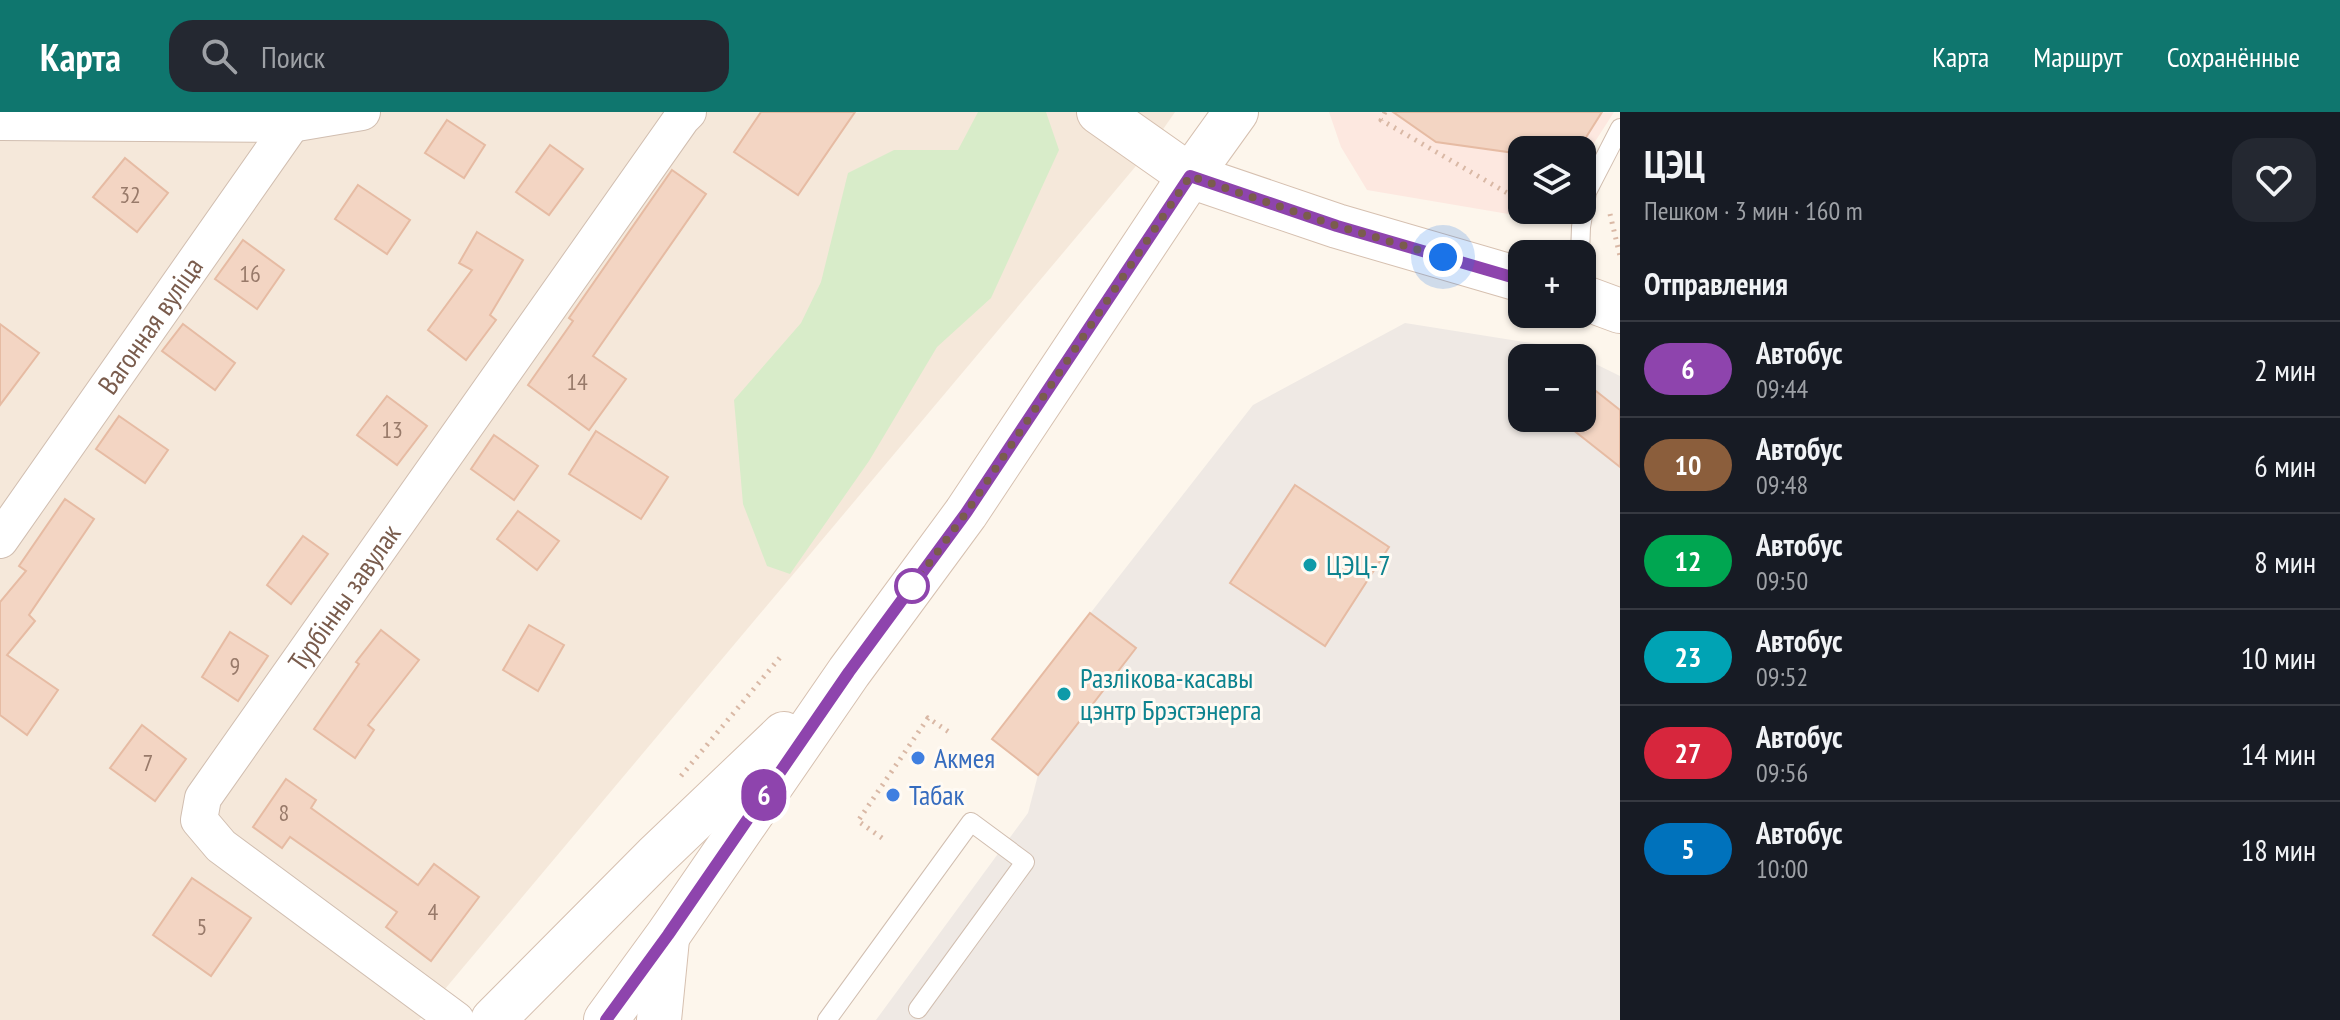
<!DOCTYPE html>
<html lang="ru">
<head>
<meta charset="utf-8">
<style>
  :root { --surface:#171b24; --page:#242831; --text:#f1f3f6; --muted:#9ea1a6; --line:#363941; --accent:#0f766e }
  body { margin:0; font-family:"PT Sans Narrow",sans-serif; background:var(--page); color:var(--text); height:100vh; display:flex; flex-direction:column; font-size:30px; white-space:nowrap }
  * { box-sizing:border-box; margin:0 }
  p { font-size:26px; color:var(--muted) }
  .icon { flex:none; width:44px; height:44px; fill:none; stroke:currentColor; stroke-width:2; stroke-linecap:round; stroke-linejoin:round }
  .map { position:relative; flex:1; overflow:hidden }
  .side { display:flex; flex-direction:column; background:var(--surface); width:720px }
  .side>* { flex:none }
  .badge { padding:0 16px; border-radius:26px; font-size:28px; line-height:52px }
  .tools { position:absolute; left:1508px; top:24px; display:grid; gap:16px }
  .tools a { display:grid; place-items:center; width:88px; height:88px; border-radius:16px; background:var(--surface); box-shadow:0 2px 6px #0004; font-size:40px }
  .you { position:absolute; width:40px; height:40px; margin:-20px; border:6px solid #fff; border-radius:50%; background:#1a73e8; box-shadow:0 0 0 12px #1a73e833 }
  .map>.badge { position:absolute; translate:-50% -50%; box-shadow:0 0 0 4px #fff }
  h2 { padding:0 24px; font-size:30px; line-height:72px }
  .round { display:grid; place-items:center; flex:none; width:84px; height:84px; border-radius:24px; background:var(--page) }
  .headline { display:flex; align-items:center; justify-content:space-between; height:136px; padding:0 24px }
  h1 { font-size:38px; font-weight:700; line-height:60px }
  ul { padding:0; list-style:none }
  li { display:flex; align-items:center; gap:24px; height:96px; padding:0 24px; border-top:2px solid var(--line) }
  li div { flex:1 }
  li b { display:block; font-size:30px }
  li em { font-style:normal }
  li .badge { min-width:88px; font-weight:700; text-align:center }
  header { display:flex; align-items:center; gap:48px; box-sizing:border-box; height:112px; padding:0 40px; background:var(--accent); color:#fff }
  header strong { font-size:38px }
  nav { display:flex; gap:44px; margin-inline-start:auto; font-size:28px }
  .search { width:560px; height:72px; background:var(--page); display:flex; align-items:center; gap:20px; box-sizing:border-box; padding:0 28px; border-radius:24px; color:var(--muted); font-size:30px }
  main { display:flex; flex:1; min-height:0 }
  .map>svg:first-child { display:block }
  .residential { fill:#f5e8da }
  .commercial { fill:#fde8e0 }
  .industrial { fill:#efe9e4; fill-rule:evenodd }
  .green { fill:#d8ecc9 }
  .building { fill:#f3d5c3; stroke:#e6bba3; stroke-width:2 }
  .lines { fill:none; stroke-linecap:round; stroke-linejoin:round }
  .service-casing { stroke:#d1beb0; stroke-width:20 }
  .minor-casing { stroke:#d1beb0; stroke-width:38 }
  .secondary-casing { stroke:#d6c0b0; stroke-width:46 }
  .path { stroke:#d9b8a5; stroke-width:5; stroke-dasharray:2 6; stroke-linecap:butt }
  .service { stroke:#fff; stroke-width:18 }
  .minor { stroke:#fff; stroke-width:36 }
  .secondary { stroke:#fff; stroke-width:44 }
  .line-casing { stroke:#fff; stroke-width:18 }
  .line { stroke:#8e44ad; stroke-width:12 }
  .walk { stroke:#7a5c4d; stroke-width:8; stroke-dasharray:0 14.4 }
  .culture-dot { fill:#0f9aa8; stroke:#fffaf3; stroke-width:3 }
  .stop-dot { fill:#fff; stroke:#8e44ad; stroke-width:4 }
  .shop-dot { fill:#3f7fe0; stroke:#fffaf3; stroke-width:3 }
  .labels { text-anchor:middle; stroke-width:6; stroke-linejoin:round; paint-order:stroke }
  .number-label { font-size:24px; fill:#987a6a }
  .street-label { font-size:28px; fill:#7a5c4d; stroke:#fffaf3 }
  .culture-label { font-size:28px; fill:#0d838f; stroke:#fffaf3; text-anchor:start }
  .shop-label { font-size:28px; fill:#366cbe; stroke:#fffaf3; text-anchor:start }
</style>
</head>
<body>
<header>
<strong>Карта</strong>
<div class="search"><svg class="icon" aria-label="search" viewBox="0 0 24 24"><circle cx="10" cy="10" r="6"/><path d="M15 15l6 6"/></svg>Поиск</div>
<nav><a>Карта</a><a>Маршрут</a><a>Сохранённые</a></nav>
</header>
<main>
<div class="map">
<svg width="1620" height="908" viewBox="0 0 1620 908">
  <rect width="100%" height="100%" fill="#fdf6ec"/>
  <path class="residential" d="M0,0h1175l-29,42 -727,866h-419z"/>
  <path class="commercial" d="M1329,0h285l-32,50v-12h-60v60h28l-7,10 -176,-30 -26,-43z"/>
  <path class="industrial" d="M1405,211l158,25 57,28v644h-744l152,-207 10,-38 -46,-36 261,-334zM1522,246h60v60h-60z"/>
  <path class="green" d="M978,0h68l13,38 -68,148 -54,49 -68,114 -79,113 -23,-8 -24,-62 -9,-104 67,-77 20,-41 27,-109 46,-23h64z"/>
  <g class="building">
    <path d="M761,0h94l-57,83 -64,-43z"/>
    <path d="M1393,0h209l-24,38h-56v4l-86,-12z"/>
    <path d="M447,8l38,25 -21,33 -39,-25z"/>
    <path d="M550,33l33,24 -34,46 -33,-23z"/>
    <path d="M125,46l43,35 -31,39 -44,-35z"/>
    <path d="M672,58l34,24 -113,162 33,23 -37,51 -61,-45 45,-64 -4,-3z"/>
    <path d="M358,73l52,35 -23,34 -52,-35z"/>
    <path d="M477,120l46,28 -33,55 6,5 -30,40 -38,-30 44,-60 -13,-7z"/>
    <path d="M243,128l41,30 -27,39 -42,-30z"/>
    <path d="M0,212l39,29 -39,52z"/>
    <path d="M183,212l52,39 -20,27 -53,-39z"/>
    <path d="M1582,268l38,30v57l-62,-49h24z"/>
    <path d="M387,284l40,30 -30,39 -40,-30z"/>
    <path d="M119,304l49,34 -23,33 -49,-34z"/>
    <path d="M596,319l72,46 -27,42 -72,-45z"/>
    <path d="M494,323l44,31 -24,34 -43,-31z"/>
    <path d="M1295,373l94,62 -64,99 -95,-63z"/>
    <path d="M65,387l29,20 -65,96 6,6 -28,34 51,35 -31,45 -27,-20v-113l26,-31 -7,-5z"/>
    <path d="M518,399l41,30 -22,29 -40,-31z"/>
    <path d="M303,424l25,18 -37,50 -24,-19z"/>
    <path d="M1090,501l46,35 -98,127 -46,-36z"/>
    <path d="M529,513l35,20 -26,46 -35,-21z"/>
    <path d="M381,518l38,30 -51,65 6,5 -19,28 -41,-29 45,-65 -3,-2z"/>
    <path d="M230,520l38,24 -30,45 -36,-24z"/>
    <path d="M142,613l44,34 -31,42 -45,-33z"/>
    <path d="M286,667l30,21 -5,8 107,77 16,-21 45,33 -48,64 -45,-34 11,-15 -107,-75 -8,11 -29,-21z"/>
    <path d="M192,766l59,40 -40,58 -58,-41z"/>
  </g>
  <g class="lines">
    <g class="service-casing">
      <g id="service">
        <path d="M1580,142l1,-27 6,-35 33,-64"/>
        <path d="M827,908l144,-198 54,40 -107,147"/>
      </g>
    </g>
    <g class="minor-casing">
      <g id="minor">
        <path d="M0,10l291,2 71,-12"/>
        <path id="s1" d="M0,428l300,-428"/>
        <path id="s2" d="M456,908l-235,-174 -22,-26 4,-22 479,-680 6,-6"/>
      </g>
    </g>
    <g class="secondary-casing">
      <g id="secondary">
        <path d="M1099,0l91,64 147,50 185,54"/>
        <path d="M1582,185l38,14"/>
        <path d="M493,908l162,-163 129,-123"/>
        <path d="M606,908l62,-85 181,-263 117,-159 224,-337 46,-64"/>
        <path d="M659,908l8,-81"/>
      </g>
    </g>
    <g class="path">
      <path d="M1385,0l-4,8 128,74 13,1"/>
      <path d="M1610,102l10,42"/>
      <path d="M681,664l101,-121"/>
      <path d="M882,726l-24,-17 70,-103 24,16"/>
    </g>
    <use href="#service" class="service"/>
    <use href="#minor" class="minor"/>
    <use href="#secondary" class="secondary"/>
  </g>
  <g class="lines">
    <g class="line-casing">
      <path id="line" d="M606,908l62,-85 181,-263 117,-159 224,-337 147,50 185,54"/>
    </g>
    <use href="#line" class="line"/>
    <path class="walk" d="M912,474l-4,6 58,-79 224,-337 147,50 106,31"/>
  </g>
  <g class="culture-dot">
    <circle cx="1310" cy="453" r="8"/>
    <circle cx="1064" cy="582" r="8"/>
  </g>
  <circle class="stop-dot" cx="912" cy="474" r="16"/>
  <g class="shop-dot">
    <circle cx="918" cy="646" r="8"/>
    <circle cx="893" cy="683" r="8"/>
  </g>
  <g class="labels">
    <g class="number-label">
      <text x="130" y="91">32</text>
      <text x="250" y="170">16</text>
      <text x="577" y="278">14</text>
      <text x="392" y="326">13</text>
      <text x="235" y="562">9</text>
      <text x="148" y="659">7</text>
      <text x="284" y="709">8</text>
      <text x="433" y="808">4</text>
      <text x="202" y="823">5</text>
    </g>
    <g class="street-label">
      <text dy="10" stroke="none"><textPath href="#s1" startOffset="262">Вагонная вуліца</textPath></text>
      <text dy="10" stroke="none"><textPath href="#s2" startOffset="594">Турбінны завулак</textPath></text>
    </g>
    <g class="culture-label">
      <text x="1326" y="463">ЦЭЦ-7</text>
      <text x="1080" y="576">Разлікова-касавы<tspan x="1080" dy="32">цэнтр Брэстэнерга</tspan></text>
    </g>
    <g class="shop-label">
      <text x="934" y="656">Акмея</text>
      <text x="909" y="693">Табак</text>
    </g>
  </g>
</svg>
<div class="tools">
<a><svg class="icon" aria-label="layers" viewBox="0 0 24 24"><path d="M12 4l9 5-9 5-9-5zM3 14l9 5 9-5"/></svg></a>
<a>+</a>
<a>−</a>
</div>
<div class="you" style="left:1443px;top:145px"></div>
<b class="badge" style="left:764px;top:683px;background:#8e44ad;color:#fff">6</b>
</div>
<section class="side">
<div class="headline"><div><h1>ЦЭЦ</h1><p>Пешком · 3 мин · 160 m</p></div><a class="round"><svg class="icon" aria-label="heart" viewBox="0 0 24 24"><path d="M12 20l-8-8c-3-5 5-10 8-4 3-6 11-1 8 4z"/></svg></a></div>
<h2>Отправления</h2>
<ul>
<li><span class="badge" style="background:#8e44ad;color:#fff">6</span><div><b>Автобус</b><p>09:44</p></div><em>2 мин</em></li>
<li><span class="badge" style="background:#8b5e3c;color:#fff">10</span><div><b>Автобус</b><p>09:48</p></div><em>6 мин</em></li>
<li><span class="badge" style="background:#00a651;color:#fff">12</span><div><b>Автобус</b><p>09:50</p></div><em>8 мин</em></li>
<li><span class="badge" style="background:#00a3b4;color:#fff">23</span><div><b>Автобус</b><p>09:52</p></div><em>10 мин</em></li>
<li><span class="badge" style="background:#d7263d;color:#fff">27</span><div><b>Автобус</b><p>09:56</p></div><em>14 мин</em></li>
<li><span class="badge" style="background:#0072bc;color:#fff">5</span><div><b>Автобус</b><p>10:00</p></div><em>18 мин</em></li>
</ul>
</section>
</main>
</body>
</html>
